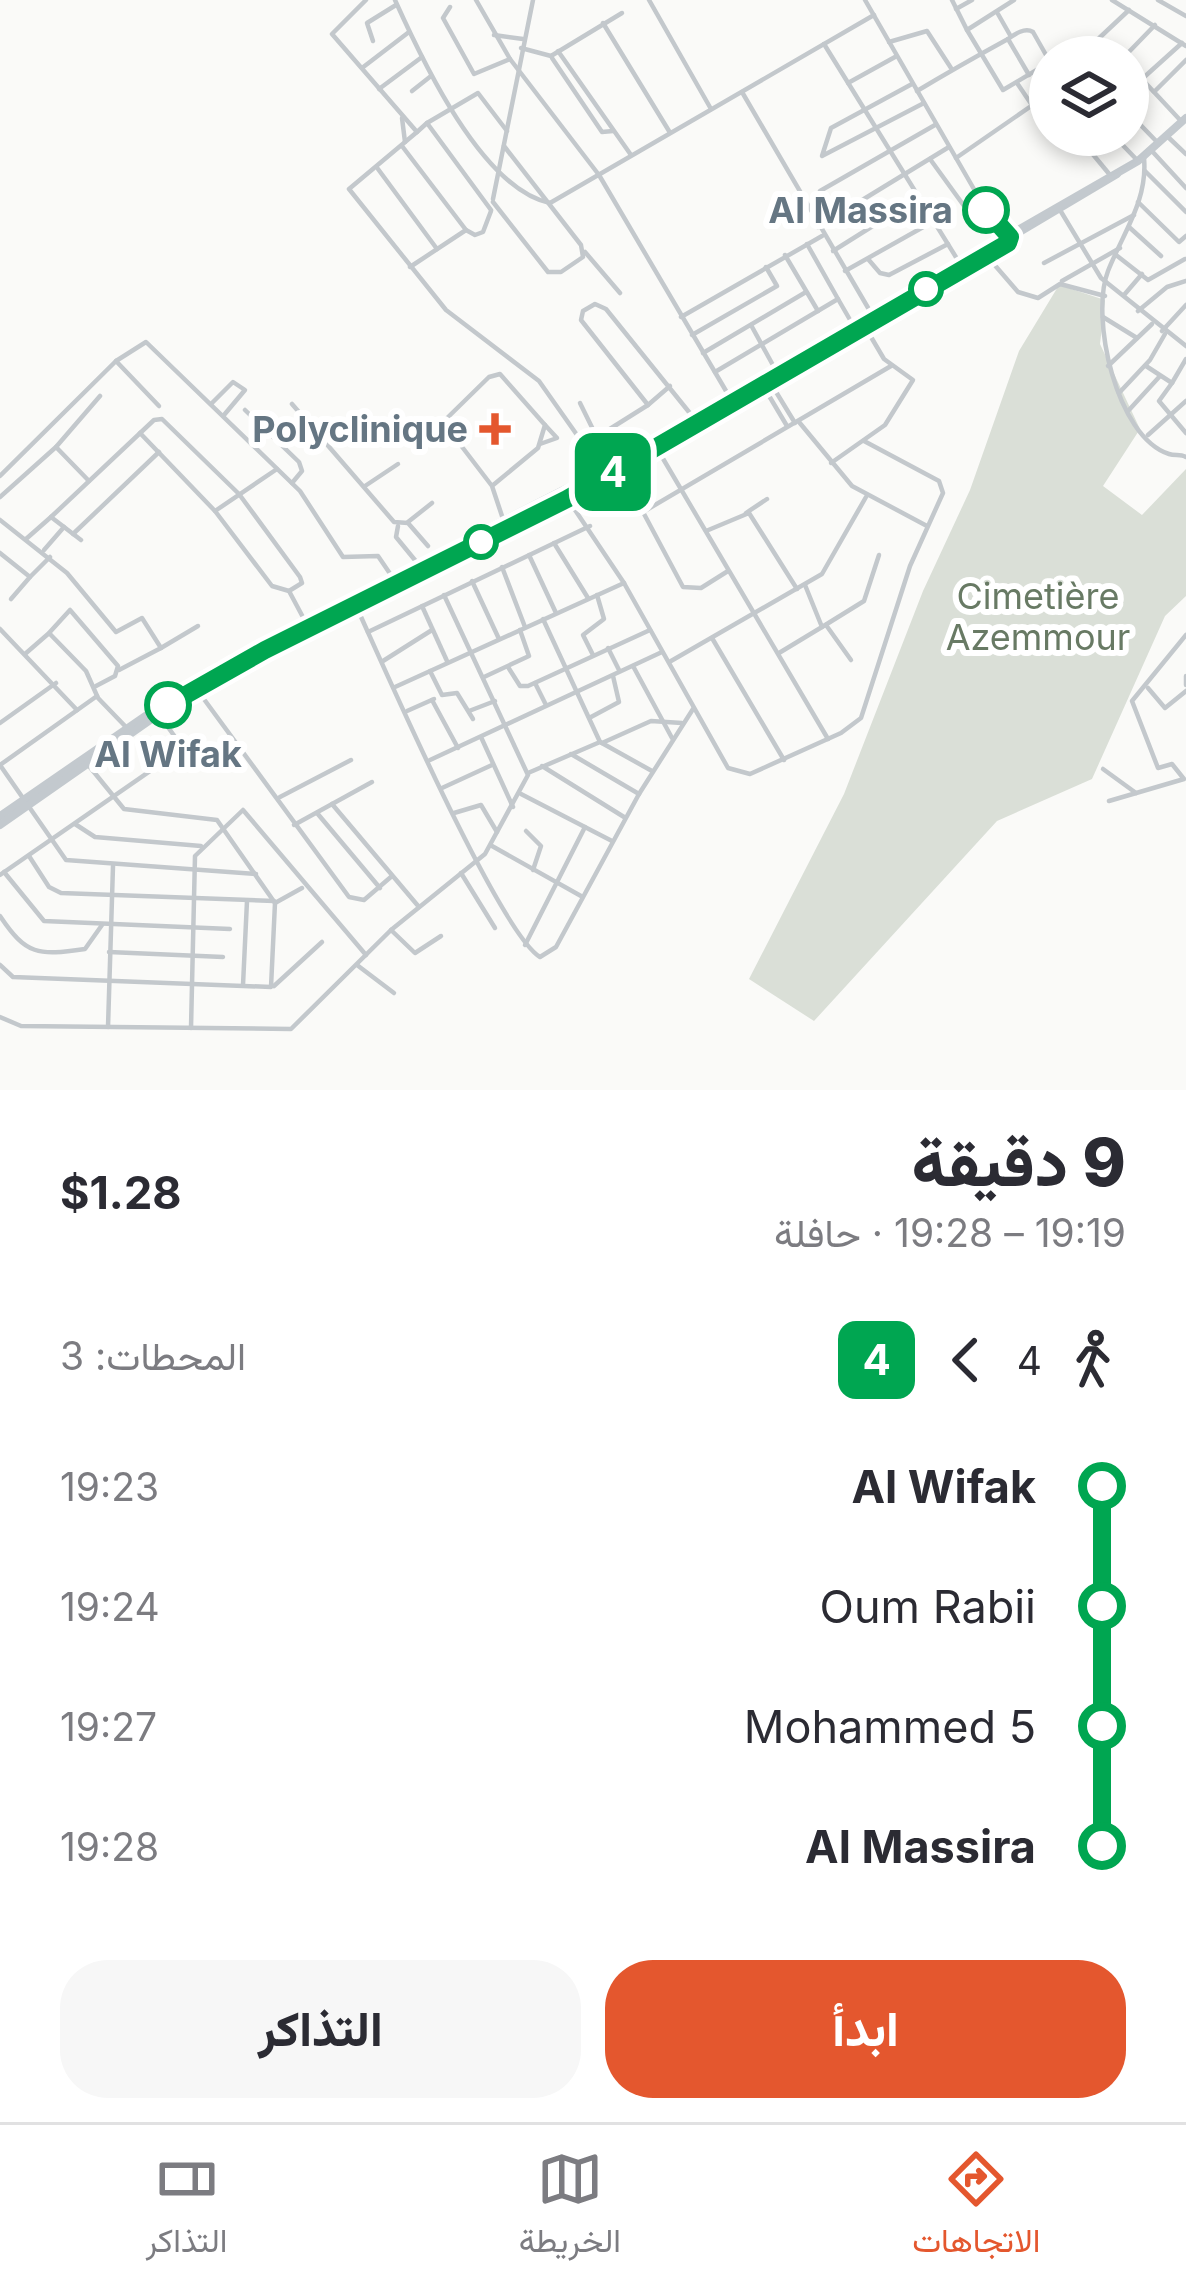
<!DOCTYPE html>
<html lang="ar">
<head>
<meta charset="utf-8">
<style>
  :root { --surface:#fff; --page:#f7f7f7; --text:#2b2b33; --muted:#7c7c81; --line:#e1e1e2; --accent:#e4572e }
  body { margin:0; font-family:Inter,Vazirmatn,sans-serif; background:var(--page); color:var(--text); direction:rtl; height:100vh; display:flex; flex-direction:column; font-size:45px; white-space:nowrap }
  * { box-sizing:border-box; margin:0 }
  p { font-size:39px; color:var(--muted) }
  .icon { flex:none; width:66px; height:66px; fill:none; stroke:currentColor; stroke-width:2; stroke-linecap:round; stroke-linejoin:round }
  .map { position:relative; height:1090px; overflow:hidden; direction:ltr }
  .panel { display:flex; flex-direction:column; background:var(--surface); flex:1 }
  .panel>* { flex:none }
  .badge { padding:0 24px; border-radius:18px; font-size:42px; line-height:78px }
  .buttons { position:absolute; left:1029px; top:36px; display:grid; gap:24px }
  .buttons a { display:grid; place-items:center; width:120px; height:120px; border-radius:50%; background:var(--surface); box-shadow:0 6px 18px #0003; font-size:60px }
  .map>.badge { position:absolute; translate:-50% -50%; box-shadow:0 0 0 6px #fff }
  .legs { display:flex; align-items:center; gap:18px; height:132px; padding:0 60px; font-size:39px }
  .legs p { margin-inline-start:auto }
  .head { display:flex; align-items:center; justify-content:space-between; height:204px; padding:0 60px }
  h1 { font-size:66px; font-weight:800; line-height:90px }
  .cta { display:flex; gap:24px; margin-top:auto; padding:24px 60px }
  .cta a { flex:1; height:138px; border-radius:48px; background:var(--accent); color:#fff; font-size:48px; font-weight:800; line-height:138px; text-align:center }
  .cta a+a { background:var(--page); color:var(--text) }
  ul { padding:0 60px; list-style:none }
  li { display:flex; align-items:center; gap:42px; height:120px; font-size:45px }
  li i { display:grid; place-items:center; width:18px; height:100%; margin:0 15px; background:currentColor }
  li i::after { content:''; width:30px; height:30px; margin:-15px; border:9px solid; border-radius:50%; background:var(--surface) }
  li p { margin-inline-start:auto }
  li:first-child i { background:linear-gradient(#0000 50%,currentColor 0) }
  li:last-child i { background:linear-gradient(currentColor 50%,#0000 0) }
  .dock { display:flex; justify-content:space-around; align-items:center; height:168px; border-top:3px solid var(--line); background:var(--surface); font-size:33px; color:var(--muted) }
  .dock a { display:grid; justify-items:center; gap:6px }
  .dock .on { color:var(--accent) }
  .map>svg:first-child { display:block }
  .green { fill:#dadfd7 }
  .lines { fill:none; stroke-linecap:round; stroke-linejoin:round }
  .street { stroke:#c3c8cc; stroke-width:4.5 }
  .secondary { stroke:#c3c9ce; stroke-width:8 }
  .line-1-casing { stroke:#fff; stroke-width:27 }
  .line-1 { stroke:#00a651; stroke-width:18 }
  .stop-1-dot { fill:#fff; stroke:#00a651; stroke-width:6 }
  .poi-dot { fill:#e4572e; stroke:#fff; stroke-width:4.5 }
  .labels { text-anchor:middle; stroke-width:12; stroke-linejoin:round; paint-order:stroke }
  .stop-label { font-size:36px; font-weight:bold; fill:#657683; stroke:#fff; text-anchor:end }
  .poi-label { font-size:36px; font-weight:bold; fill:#657683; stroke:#fff; text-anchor:end }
  .park-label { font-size:36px; fill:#687a64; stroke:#fff }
</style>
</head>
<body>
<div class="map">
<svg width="1186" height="1090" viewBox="0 0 1186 1090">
  <rect width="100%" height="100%" fill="#fafaf8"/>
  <path class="green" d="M1059,285l46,15 -5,44 40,85 -37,57 39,29 44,-46v127l-21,20 -73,163 -95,42 -183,200 -65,-42 95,-185 79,-203 47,-101 49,-139z"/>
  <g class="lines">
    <g class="street">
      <path d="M366,0l-34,34 85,98 10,-9 64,87"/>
      <path d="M395,0c27,60 87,189 155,203l324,-188"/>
      <path d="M476,0l34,59 89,116 130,221"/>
      <path d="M649,0l62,109"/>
      <path d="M865,0l121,210 23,26"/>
      <path d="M952,0l15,30"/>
      <path d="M1112,0l74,46"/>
      <path d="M1158,0l28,16"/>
      <path d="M450,7l-7,11 31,56 36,-15"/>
      <path d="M956,9l16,-9"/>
      <path d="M998,14l12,21"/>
      <path d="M603,23l66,108"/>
      <path d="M494,35l29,4"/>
      <path d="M1008,39l21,36"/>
      <path d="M373,41l-6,-18 29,-18"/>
      <path d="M889,42l38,-11 24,37"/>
      <path d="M824,44l135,218"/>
      <path d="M521,48l30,8 71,-43"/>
      <path d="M558,51l73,104"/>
      <path d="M1062,57h18"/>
      <path d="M1079,57l50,-47"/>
      <path d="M1124,57l31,-32"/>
      <path d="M552,58l50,74 11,-1"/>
      <path d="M1128,64l25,27"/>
      <path d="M362,68l47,-36"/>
      <path d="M1142,79l40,-36"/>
      <path d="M848,83l47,-26"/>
      <path d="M1017,83l25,37"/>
      <path d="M912,84l-81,44 -9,28 102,-53"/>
      <path d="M379,89l43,-32"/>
      <path d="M412,91l19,-15"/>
      <path d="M917,91c30,-18 60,-35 91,-52 7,-5 17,-12 25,-7l17,30 -47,28c-12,-20 -24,-40 -36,-60l47,-30"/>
      <path d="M742,92l132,226"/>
      <path d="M1128,112l31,32"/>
      <path d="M402,118l3,24"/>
      <path d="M1181,121l-27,-29 32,-32"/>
      <path d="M427,123l51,-30 29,38"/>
      <path d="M417,132l-68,57 97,121 93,71 62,88"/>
      <path d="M1113,135l25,26"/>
      <path d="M1168,137l18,17"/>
      <path d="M402,146l64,84 -56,37"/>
      <path d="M1151,150l35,38"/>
      <path d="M1091,152l19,23"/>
      <path d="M956,158l94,-65"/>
      <path d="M1144,158c4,42 -21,75 -36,113 -18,46 8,166 61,183 6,2 12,0 17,3"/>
      <path d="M930,159l37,51 9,4 10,-4"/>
      <path d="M378,169l59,80"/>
      <path d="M1145,171l41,41"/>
      <path d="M820,191l115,-66"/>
      <path d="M493,199l40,-199"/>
      <path d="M493,202l55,70h13l22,-15 -2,-12 -77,-99"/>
      <path d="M1138,202l41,40 7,-6"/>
      <path d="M1060,210l41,68 85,68"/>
      <path d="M818,227l131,-80"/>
      <path d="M1129,227l32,29"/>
      <path d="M466,230l9,5 8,-3 8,-21"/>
      <path d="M833,251l86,-54"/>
      <path d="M585,252l35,41"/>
      <path d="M785,255l33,56"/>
      <path d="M986,255l32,37 20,6 22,-14 45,12"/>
      <path d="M1116,255l32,25 37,-21"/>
      <path d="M868,259l12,14 9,2 59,-31"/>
      <path d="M1044,263l90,-48"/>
      <path d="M845,271l89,-50"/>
      <path d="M1062,281l58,-33"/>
      <path d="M1124,295l18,-21"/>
      <path d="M838,299l15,26"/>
      <path d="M1138,311l29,-24 19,-6"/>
      <path d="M681,317l141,-81"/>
      <path d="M1103,317l34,21"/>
      <path d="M751,325l23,42"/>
      <path d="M1162,331l24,-26"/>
      <path d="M692,335l85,-49 -11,-19"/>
      <path d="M703,353l103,-61"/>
      <path d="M116,361l43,45"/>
      <path d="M1108,366l44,-42"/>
      <path d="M1146,366l26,17 14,-24"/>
      <path d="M715,372l123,-73 -31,-55"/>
      <path d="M770,382l25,41"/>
      <path d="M1172,383l-13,18 27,32"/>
      <path d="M762,384l25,42"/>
      <path d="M670,386l-22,19 -67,-85 2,-9 12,-7 11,5 87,108"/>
      <path d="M1119,393l31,-33 15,-26"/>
      <path d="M580,403l30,61"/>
      <path d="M211,404l22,-22 12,8 -21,25"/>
      <path d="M292,404l102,118 14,1 20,23"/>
      <path d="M245,410l54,52 3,9 -10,12"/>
      <path d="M1129,410l31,-34"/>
      <path d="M799,422l53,64 75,40"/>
      <path d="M140,433l75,78 57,75 17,5"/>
      <path d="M1148,435l38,-34"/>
      <path d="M597,437l51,-32"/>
      <path d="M540,444l17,-6 -12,-13"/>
      <path d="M655,445l173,294"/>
      <path d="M56,447l33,34"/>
      <path d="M831,463l54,-38 28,-45 -29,-21 -23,-39"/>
      <path d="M0,476l116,-115 30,-19 154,149 43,66 35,-1 15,22"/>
      <path d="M365,486l33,-22"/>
      <path d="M492,486l-49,-64 46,-45 11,-3 45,51 -7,23 -46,38 12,36"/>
      <path d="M0,497l56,-50 44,-51"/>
      <path d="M567,498l57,85 104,185 22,6 91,-41 20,-15 49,-152 33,-73 -4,-12 -75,-40"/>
      <path d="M215,511l62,-42"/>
      <path d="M746,513l21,-14"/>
      <path d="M0,520l67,53 49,59 26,-14 19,30 -42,22"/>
      <path d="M408,522l24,-19"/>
      <path d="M398,526l-2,11 23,28"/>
      <path d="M706,531l43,-18 48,76"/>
      <path d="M73,534l86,-82"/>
      <path d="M26,539l25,-22"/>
      <path d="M81,540l-30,-23 103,-97 8,-1 77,75 61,83 2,6 -13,8 16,30"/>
      <path d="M554,543l34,55"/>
      <path d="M44,550l20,-23"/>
      <path d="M0,553l30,24 20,-20"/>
      <path d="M529,555l27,58"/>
      <path d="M502,567l23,60"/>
      <path d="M728,571l-27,17 -18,-1 -40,-75 248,-146"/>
      <path d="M472,581l27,58"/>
      <path d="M11,599l19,-22"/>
      <path d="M422,606l25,55"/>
      <path d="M357,608c27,59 142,324 183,349l16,-10 83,-153 54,-85"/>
      <path d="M543,619l57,123"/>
      <path d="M826,625l25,35"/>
      <path d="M822,627l42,-26 15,-46"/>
      <path d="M0,629l77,81"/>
      <path d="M368,632l222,-106"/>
      <path d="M712,638l72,122"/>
      <path d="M161,648l37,-22"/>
      <path d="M608,648l11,22"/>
      <path d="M779,653l43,-26 -17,-42"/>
      <path d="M25,654l23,-20"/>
      <path d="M593,655l-10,-20 21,-16 -7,-24"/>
      <path d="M383,661l49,-31"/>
      <path d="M671,661l151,-87 44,-77"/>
      <path d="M633,666l39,72"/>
      <path d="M508,667l12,19h8l122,-56"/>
      <path d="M430,671l12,24 15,-2 16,26"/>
      <path d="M1186,676v9"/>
      <path d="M484,677l45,-21 -9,-26"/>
      <path d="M535,683l11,22"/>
      <path d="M96,686l19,-10 3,-10 -48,-56 -21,23 37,38 12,27 27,28"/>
      <path d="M395,687l229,-104"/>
      <path d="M1148,688l17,20 21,-17"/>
      <path d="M198,691l151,206 15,3 28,-24"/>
      <path d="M97,696l-97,69 66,95 190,14"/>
      <path d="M432,700l26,48"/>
      <path d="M407,711l27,-12"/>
      <path d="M469,711l26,-10"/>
      <path d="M591,717l28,-15 -6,-26"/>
      <path d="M0,723l56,-40"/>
      <path d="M481,737l32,70"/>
      <path d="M602,743l49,-22 31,2"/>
      <path d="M571,754l68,40"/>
      <path d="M430,760l232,-108"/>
      <path d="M89,766l35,43 93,11 58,83 27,-15"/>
      <path d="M542,766l82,51"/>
      <path d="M1103,769l33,24"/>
      <path d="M528,773l72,-31 52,29"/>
      <path d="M442,788l50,-23"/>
      <path d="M521,794l91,47"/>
      <path d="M280,797l71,-37"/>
      <path d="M1109,801l75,-22 -12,-15 -14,4 -26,-67 54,-66"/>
      <path d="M332,804l87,103"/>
      <path d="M317,813l63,75"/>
      <path d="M454,813l27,-8 16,27"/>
      <path d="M75,824l20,13 106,9"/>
      <path d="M294,825l78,-43"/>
      <path d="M526,831l15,15 -8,24"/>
      <path d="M492,846l89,50"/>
      <path d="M29,856l20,31 12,6 213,8"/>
      <path d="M4,872l40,49 186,8"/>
      <path d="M461,873l34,55"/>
      <path d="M0,875l179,-124 -1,-10 -21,-29"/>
      <path d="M0,916c26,39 38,40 85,33l17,-24"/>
      <path d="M391,930l24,23 26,-17"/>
      <path d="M525,945l60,-118"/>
      <path d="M109,952l114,5"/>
      <path d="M0,965l13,12 258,10 4,-84"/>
      <path d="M357,965l37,28"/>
      <path d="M243,985l4,-84"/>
      <path d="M274,986l48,-44"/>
      <path d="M0,1017l21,9 270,3 100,-99 94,-76 43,-79 -84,-180"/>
      <path d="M108,1027l5,-161"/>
      <path d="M191,1028l4,-172 48,-46 123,145"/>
    </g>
    <g class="secondary">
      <path d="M888,310l229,-136"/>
      <path d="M0,816l218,-150 363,-185 557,-320 48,-43"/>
      <path d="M0,825l196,-137 371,-189 215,-126"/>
    </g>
  </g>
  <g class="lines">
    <g class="line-1-casing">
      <path id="line-1" d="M168,705l97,-55 302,-151 441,-256 2,-6 -24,-27"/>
    </g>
    <use href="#line-1" class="line-1"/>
  </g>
  <g class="stop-1-dot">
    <circle cx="986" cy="210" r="21"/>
    <circle cx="926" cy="289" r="15"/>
    <circle cx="481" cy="542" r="15"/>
    <circle cx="168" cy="705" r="21"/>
  </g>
  <path class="poi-dot" d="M489 411h12v12h12v12h-12v12h-12v-12h-12v-12h12z"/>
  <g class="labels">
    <g class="stop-label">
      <text x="953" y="223">Al Massira</text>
      <text x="168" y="767" text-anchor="middle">Al Wifak</text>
    </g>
    <g class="poi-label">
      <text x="468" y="442">Polyclinique</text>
    </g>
    <g class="park-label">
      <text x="1038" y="609">Cimetière<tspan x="1038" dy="41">Azemmour</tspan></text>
    </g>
  </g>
</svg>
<div class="buttons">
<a><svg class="icon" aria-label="layers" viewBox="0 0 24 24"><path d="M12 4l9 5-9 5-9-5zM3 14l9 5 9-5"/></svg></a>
</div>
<b class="badge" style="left:613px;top:472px;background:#00a651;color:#fff">4</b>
</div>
<section class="panel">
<div class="head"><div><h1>9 دقيقة</h1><p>19:19 – 19:28 · حافلة</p></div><b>$1.28</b></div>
<div class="legs"><svg class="icon" aria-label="walk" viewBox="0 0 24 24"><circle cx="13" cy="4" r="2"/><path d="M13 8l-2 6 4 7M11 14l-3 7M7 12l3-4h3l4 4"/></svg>4<svg class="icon" aria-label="back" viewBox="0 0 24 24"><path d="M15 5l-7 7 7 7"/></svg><b class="badge" style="background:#00a651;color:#fff">4</b><p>المحطات: 3</p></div>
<ul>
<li><i style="color:#00a651"></i><b>Al Wifak</b><p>19:23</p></li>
<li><i style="color:#00a651"></i><span>Oum Rabii</span><p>19:24</p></li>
<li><i style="color:#00a651"></i><span>Mohammed 5</span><p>19:27</p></li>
<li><i style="color:#00a651"></i><b>Al Massira</b><p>19:28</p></li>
</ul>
<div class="cta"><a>ابدأ</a><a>التذاكر</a></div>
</section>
<nav class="dock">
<a class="on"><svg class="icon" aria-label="directions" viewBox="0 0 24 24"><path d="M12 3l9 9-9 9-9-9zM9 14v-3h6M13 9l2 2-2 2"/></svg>الاتجاهات</a>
<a><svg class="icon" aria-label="map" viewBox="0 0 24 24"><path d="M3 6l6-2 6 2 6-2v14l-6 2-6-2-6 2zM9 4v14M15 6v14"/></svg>الخريطة</a>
<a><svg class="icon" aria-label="tickets" viewBox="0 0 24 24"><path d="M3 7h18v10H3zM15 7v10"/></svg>التذاكر</a>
</nav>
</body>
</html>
